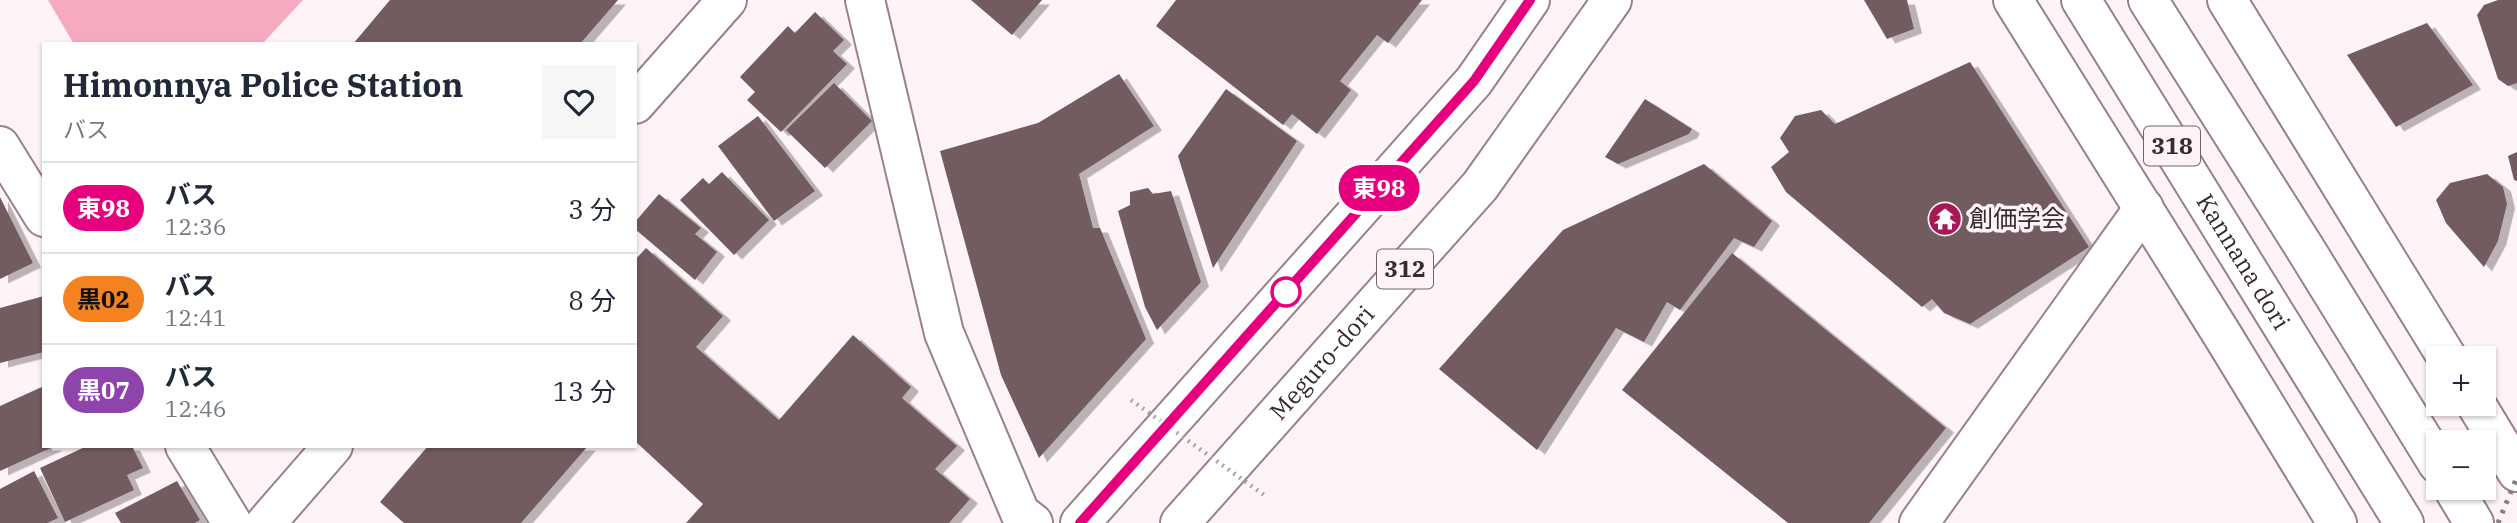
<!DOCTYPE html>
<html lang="ja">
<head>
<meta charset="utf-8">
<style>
  :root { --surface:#fff; --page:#f6f6f7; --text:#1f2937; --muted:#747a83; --line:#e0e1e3 }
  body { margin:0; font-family:"IBM Plex Serif","Noto Sans JP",serif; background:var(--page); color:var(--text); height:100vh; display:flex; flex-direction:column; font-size:26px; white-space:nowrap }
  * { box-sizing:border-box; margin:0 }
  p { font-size:23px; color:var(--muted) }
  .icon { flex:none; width:38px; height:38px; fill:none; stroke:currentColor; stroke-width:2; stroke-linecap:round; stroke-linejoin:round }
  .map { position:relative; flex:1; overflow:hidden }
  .side { position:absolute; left:42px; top:42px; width:595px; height:406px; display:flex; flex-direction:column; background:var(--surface); border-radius:0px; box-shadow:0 2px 5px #0004 }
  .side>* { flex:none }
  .badge { padding:0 14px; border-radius:23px; font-size:24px; line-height:46px }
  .tools { position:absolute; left:2426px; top:346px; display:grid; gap:14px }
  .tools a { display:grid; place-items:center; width:70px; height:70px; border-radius:0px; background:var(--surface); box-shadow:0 2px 5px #0004; font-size:35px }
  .map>.badge { position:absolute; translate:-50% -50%; box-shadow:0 0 0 4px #fff }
  .round { display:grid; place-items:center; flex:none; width:74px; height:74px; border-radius:0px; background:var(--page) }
  .head { display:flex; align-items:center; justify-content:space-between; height:119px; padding:0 21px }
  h1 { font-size:33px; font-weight:800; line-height:52px }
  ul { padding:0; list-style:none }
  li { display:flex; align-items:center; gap:21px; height:91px; padding:0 21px; border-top:2px solid var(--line) }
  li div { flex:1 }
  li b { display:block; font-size:26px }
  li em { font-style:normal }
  li .badge { min-width:77px; font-weight:700; text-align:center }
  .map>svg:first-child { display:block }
  .green { fill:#f6aabf }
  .building { fill:#725b61; filter:url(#shadow) }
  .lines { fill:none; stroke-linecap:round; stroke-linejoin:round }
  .minor-casing { stroke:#998187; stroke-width:42 }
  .tertiary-casing { stroke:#998187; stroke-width:42 }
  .primary-casing { stroke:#998187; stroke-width:42 }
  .minor { stroke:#fff; stroke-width:38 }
  .tertiary { stroke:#fff; stroke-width:38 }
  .primary { stroke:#fff; stroke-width:38 }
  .rail { stroke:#887d80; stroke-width:5; stroke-dasharray:3.5 7; stroke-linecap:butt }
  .path-bridge { stroke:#ada3a6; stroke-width:4.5; stroke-dasharray:2 5; stroke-linecap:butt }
  .line-casing { stroke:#fff; stroke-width:16 }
  .line { stroke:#e6007e; stroke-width:10 }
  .stop-dot { fill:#fff; stroke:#e6007e; stroke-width:3.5 }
  .labels { text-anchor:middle; stroke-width:7; stroke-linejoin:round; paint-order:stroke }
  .shield { fill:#fef3f6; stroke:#71676a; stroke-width:2 }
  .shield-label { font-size:23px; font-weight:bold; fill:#352b2e }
  .poi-label { font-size:24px; fill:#352b2e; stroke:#fef3f6; text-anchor:start }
  .street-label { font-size:24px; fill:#352b2e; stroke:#fef3f6 }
</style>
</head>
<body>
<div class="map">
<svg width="2517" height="523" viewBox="0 0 2517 523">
  <defs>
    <filter id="shadow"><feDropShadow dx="8" dy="4.5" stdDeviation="0" flood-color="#0004"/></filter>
  </defs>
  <rect width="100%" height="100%" fill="#fef3f6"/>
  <path class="green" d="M48,0h255l-41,44h-188z"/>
  <g class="building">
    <path d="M390,0h228l-38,44h-227z"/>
    <path d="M971,0h71l-30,35z"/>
    <path d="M1176,0h246l-34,43 -11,-8 -37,46 11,9 -34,44 -25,-20 -9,11 -127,-99z"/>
    <path d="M1864,0h43l7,29 -27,10z"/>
    <path d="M2498,0h19v83l-9,3 -10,-7 -21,-64 7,-10z"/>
    <path d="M815,12l29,28 -11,11 14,13 -66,68 -34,-32 8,-8 -15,-15 48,-51 7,7z"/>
    <path d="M2427,23l46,62 -77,42 -49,-72z"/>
    <path d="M1970,62l119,185 -119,77 -26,-11 -12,-14 -10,8 -136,-115 -15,-25 18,-15 -9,-14 15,-22 26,-6 14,14z"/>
    <path d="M1119,74l35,52 -75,48 14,54h7l46,111 -107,119 -38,-83 -61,-224 98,-28z"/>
    <path d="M834,83l38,38 -47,47 -39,-38z"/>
    <path d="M1226,89l71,52 -84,127 -35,-112z"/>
    <path d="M1645,99l47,30 -3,5 -71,30 -13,-7z"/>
    <path d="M758,116l57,75 -41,30 -56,-75z"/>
    <path d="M2517,152v29l-3,-1 -6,-24z"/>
    <path d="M1704,164l68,57 -18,26 -20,-9 -54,72 -13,-8 -23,40 -28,-14 -79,122 -98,-81 124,-139z"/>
    <path d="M722,172l47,48 -35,35 -54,-55 23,-22 6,6z"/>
    <path d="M2487,174l16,13 4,17 -9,37 -14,26 -38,-44 -10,-23 14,-17z"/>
    <path d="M1148,188l5,6 18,-3 30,91 -44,48 -12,-23 -27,-96 12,-6v-13z"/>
    <path d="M659,194l42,34 -6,6 22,18 -22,28 -60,-51v-7z"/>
    <path d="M0,197l33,66 -33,16z"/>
    <path d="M646,248l77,68 -27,31 83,73 74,-85 58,52 -9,11 55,48 -22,23 35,30 -21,24h-263l17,-19 -68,-63v-181z"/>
    <path d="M1732,253l214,175 -77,95h-81l-166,-133z"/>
    <path d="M44,296v56l-44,11v-55z"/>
    <path d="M44,386v60h11l-55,25v-65z"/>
    <path d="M87,446h45l11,22 -16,7 7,15 -69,32 -25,-54z"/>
    <path d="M428,446h160l-67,77h-117l-24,-21z"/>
    <path d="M34,471l24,47 -11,5h-47v-34z"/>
    <path d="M177,481l23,39 -5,3h-74l-6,-10z"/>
  </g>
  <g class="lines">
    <g class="minor-casing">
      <g id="minor">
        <path d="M865,0l79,333 76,180 13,10"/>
        <path d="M0,146l44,71"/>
        <path d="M185,446l47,77"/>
        <path d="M1919,523l225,-315"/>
      </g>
    </g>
    <g class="tertiary-casing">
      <g id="tertiary">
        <path d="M635,104l92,-104"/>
        <path d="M266,523l67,-77"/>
      </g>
    </g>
    <g class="primary-casing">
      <g id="primary">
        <path d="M2013,0l210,336 114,187"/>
        <path id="s1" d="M2081,0l323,523"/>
        <path d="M2148,0l158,250 132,214"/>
        <path d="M2227,0l221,359"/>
        <path d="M2476,404l41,68"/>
        <path d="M2453,488l21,35"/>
        <path d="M1080,523l394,-442 56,-81"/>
        <path id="s2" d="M1180,523l300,-337 132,-186"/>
      </g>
    </g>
    <use href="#minor" class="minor"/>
    <use href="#tertiary" class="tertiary"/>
    <use href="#primary" class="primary"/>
    <path class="rail" d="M2498,523l19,-46"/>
    <path class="path-bridge" d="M1131,400l136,97"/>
  </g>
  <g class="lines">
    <g class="line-casing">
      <path id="line" d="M1080,523l394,-442 56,-81"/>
    </g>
    <use href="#line" class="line"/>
  </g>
  <defs>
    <g id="temple-disc" transform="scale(1.75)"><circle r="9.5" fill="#a81857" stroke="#fef3f6"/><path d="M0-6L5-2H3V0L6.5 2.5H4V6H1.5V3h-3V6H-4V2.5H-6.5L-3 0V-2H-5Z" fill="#fff"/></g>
  </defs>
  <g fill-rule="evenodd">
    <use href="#temple-disc" x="1945" y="219"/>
  </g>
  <circle class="stop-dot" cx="1286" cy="292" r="14"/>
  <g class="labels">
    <g class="shield">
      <rect x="2144" y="126.5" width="56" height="39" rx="5"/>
      <rect x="1377" y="249.5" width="56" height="39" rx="5"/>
    </g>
    <g class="shield-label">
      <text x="2172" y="154">318</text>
      <text x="1405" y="277">312</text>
    </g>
    <g class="poi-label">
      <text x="1969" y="227">創価学会</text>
    </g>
    <g class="street-label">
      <text dy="8" stroke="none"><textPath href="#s1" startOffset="308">Kannana dori</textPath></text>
      <text dy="8" stroke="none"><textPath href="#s2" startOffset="214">Meguro-dori</textPath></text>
    </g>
  </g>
</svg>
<div class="tools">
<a>+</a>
<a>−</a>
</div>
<b class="badge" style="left:1379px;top:188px;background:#e6007e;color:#fff">東98</b>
<section class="side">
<div class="head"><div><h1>Himonnya Police Station</h1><p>バス</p></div><a class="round"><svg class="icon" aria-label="heart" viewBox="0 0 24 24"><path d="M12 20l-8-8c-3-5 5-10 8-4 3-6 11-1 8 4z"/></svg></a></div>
<ul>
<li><span class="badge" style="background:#e6007e;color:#fff">東98</span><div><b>バス</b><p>12:36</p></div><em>3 分</em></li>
<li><span class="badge" style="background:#f58220;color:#111">黒02</span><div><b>バス</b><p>12:41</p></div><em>8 分</em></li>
<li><span class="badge" style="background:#8e44ad;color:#fff">黒07</span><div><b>バス</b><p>12:46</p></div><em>13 分</em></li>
</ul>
</section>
</div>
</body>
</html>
